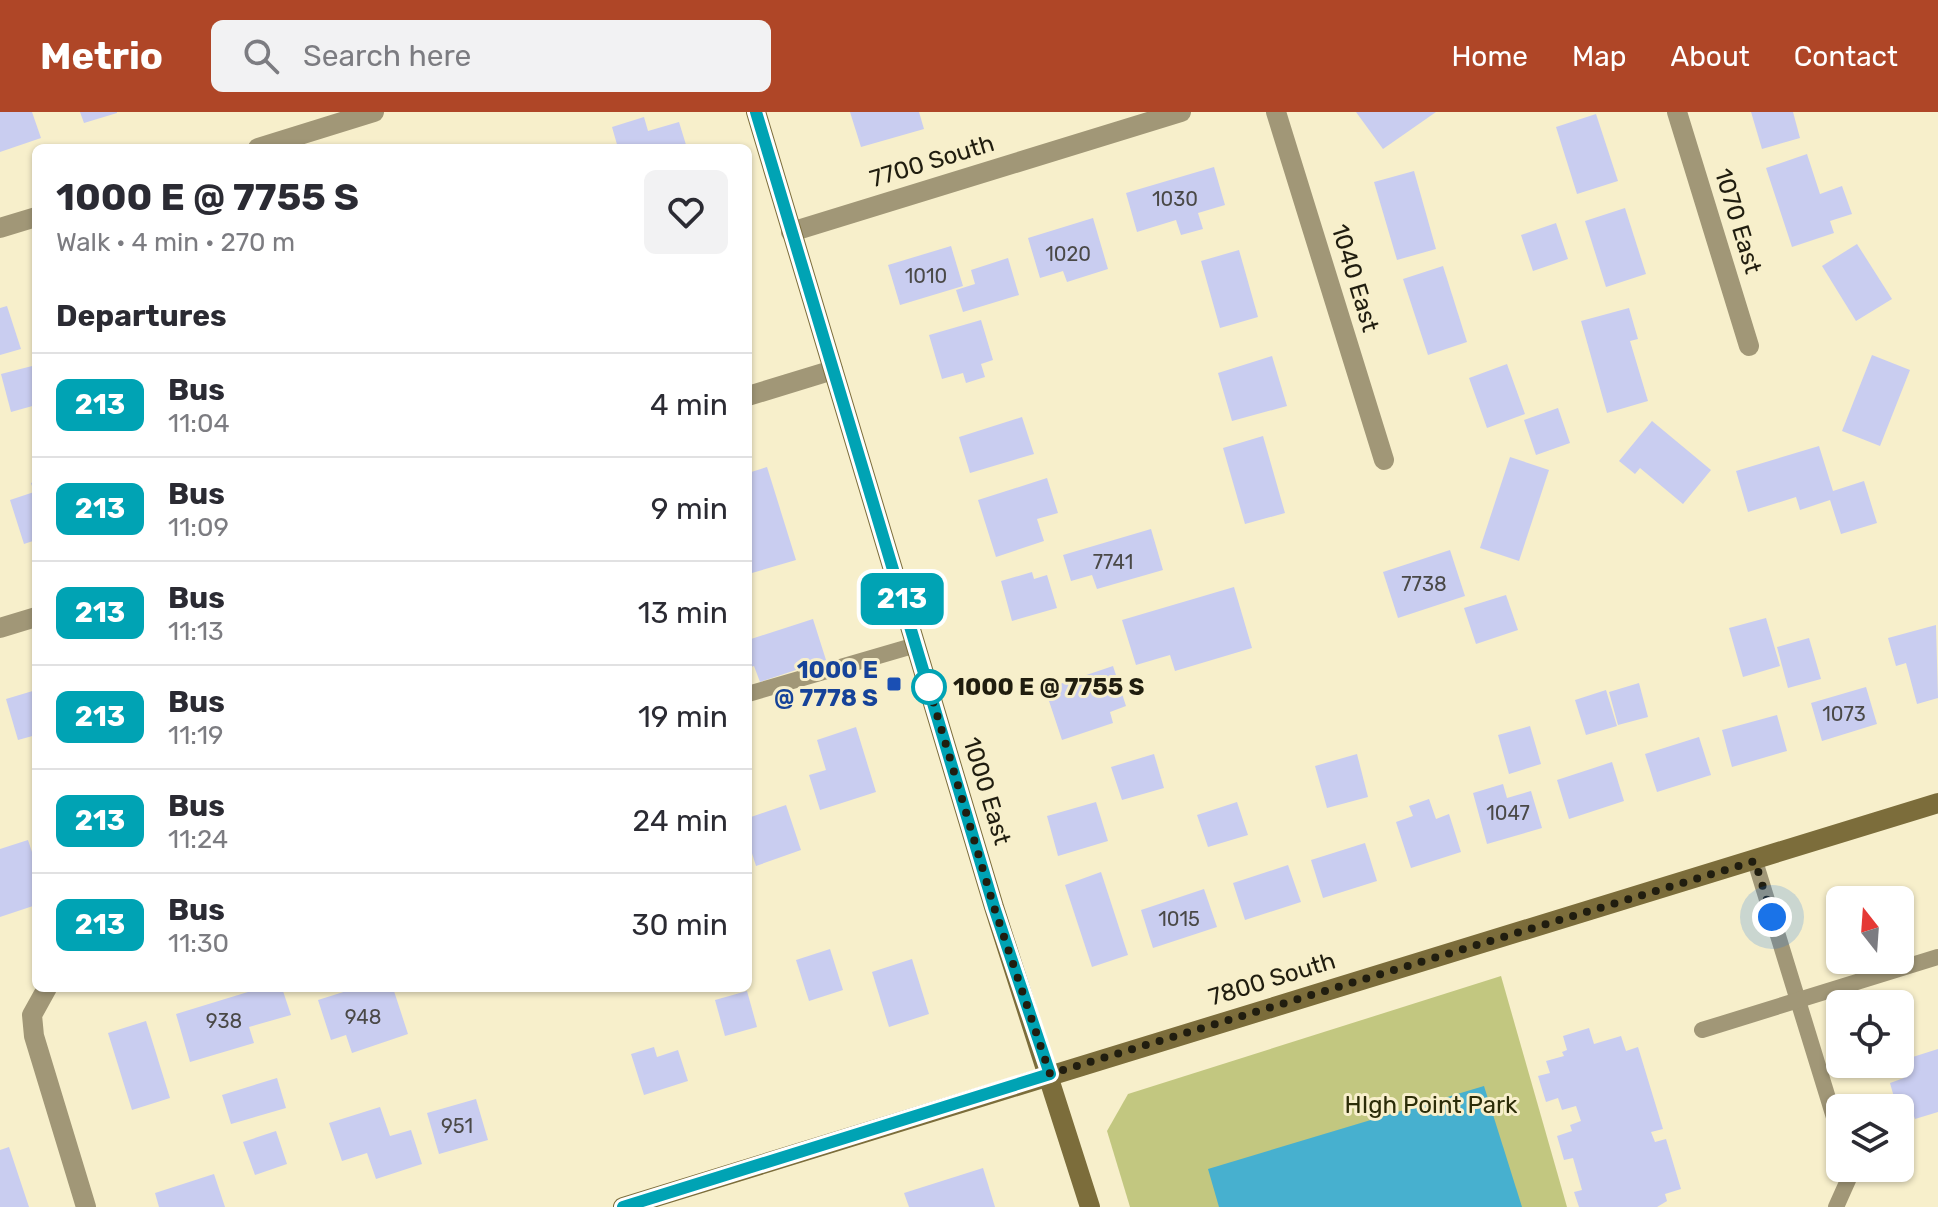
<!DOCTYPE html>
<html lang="en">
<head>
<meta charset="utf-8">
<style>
  :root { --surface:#fff; --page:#f2f2f3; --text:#2b2b33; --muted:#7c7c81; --line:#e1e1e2; --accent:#af4627 }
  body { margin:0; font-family:Rubik,sans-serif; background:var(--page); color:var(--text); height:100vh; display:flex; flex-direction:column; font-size:30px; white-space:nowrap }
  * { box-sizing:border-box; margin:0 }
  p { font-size:26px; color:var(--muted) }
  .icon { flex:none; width:44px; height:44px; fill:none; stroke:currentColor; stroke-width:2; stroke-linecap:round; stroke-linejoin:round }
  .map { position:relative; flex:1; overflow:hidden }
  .drawer { position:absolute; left:32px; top:32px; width:720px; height:848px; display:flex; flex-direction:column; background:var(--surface); border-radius:12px; box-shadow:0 2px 6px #0004 }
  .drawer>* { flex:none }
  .badge { padding:0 16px; border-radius:12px; font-size:28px; line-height:52px }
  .needle { width:52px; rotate:343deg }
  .controls { position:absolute; left:1826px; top:774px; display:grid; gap:16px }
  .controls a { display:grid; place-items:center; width:88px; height:88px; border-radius:12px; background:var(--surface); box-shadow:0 2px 6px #0004; font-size:40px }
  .you { position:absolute; width:40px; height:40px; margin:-20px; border:6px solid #fff; border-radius:50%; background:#1a73e8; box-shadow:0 0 0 12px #1a73e833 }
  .map>.badge { position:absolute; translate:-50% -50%; box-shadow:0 0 0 4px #fff }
  h2 { padding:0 24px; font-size:30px; line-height:72px }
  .round { display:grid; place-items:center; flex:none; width:84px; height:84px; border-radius:12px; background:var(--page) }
  .head { display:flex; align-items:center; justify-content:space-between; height:136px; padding:0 24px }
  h1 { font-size:38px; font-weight:700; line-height:60px }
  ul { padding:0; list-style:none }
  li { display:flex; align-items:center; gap:24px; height:104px; padding:0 24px; border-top:2px solid var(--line) }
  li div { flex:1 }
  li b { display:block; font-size:30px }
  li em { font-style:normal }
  li .badge { min-width:88px; font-weight:700; text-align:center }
  header { display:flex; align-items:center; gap:48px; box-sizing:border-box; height:112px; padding:0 40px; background:var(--accent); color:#fff }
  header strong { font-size:38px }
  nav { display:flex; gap:44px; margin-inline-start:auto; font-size:28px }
  .search { width:560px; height:72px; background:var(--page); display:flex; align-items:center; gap:20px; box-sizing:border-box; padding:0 28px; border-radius:12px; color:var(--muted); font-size:30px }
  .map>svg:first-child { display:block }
  .green { fill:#c2c780 }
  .water { fill:#47b0cf }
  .building { fill:#c9cdf0 }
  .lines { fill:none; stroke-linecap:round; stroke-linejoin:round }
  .lane { stroke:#a19777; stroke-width:16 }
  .street { stroke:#a19777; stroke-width:20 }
  .secondary { stroke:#7c6d3b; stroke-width:20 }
  .line-casing { stroke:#fff; stroke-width:18 }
  .line { stroke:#00a3b4; stroke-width:12 }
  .walk { stroke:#201d0f; stroke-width:8; stroke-dasharray:0 14.4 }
  .transit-dot { fill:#1a4fb4; stroke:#f7efcb; stroke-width:3 }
  .stop-dot { fill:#fff; stroke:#00a3b4; stroke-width:4 }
  .labels { text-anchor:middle; stroke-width:6; stroke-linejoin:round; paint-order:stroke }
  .number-label { font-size:20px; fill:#4a4947 }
  .street-label { font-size:24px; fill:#201d0f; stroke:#f7efcb }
  .transit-label { font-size:24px; font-weight:bold; fill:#164399; stroke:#f7efcb; text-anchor:end }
  .stop-label { font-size:24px; font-weight:bold; fill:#201d0f; stroke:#f7efcb; text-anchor:start }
  .park-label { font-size:24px; fill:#2b2c08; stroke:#f7efcb }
</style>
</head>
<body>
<header>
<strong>Metrio</strong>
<div class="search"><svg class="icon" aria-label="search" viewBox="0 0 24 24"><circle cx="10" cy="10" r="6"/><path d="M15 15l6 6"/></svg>Search here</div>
<nav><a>Home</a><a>Map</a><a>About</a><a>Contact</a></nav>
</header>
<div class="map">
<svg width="1938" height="1095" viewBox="0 0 1938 1095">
  <rect width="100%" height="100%" fill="#f7efcb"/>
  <path class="green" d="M1501,864l66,231h-437l-23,-76 21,-37z"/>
  <path class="water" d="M1484,974l38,121h-303l-11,-38z"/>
  <g class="building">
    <path d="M0,0h32l9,26 -41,14z"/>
    <path d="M80,0h37v1l-33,10z"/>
    <path d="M850,0h69l5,17 -63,18z"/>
    <path d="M1356,0h80l-53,37z"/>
    <path d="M1751,0h42l7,26 -38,11z"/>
    <path d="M1596,2l22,67 -41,13 -21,-67z"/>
    <path d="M644,5l4,14 31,-9 8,26h-69l-6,-21z"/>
    <path d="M1807,42l13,40 22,-8 10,28 -22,7 4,12 -42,14 -26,-79z"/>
    <path d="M1214,55l11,38 -27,8 5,16 -22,6 -5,-15 -39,12 -11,-39z"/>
    <path d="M1414,59l22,78 -39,11 -23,-78z"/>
    <path d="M1625,96l21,66 -40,13 -21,-66z"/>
    <path d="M1093,106l15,51 -41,13 -4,-11 -23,7 -12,-40z"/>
    <path d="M1556,111l12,36 -35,12 -12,-36z"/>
    <path d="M1857,132l35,55 -36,22 -34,-55z"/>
    <path d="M951,134l12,40 -63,19 -12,-40z"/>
    <path d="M1239,138l19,67 -38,11 -19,-67z"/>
    <path d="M1008,146l11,37 -56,17 -7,-22 19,-6 -4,-14z"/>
    <path d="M1443,154l24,76 -39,13 -25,-76z"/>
    <path d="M7,194l14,43 -21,6v-47z"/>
    <path d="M1629,196l9,31 -8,2 18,60 -41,12 -26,-92z"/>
    <path d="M981,208l12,40 -12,4 4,13 -19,6 -3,-10 -21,6 -13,-44z"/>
    <path d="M1872,243l38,15 -30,76 -38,-15z"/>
    <path d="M1272,244l15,50 -55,15 -14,-48z"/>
    <path d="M1507,252l18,50 -38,14 -18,-50z"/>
    <path d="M36,253v40l-25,7 -10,-38z"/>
    <path d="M1558,296l12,35 -34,12 -12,-35z"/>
    <path d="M1022,305l12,37 -64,19 -11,-36z"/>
    <path d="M1652,309l59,49 -28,34 -43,-36 -5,6 -16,-13z"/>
    <path d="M1263,324l22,77 -40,11 -22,-76z"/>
    <path d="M1819,334l14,45 31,-10 13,42 -36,11 -11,-34 -30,10 -4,-13 -48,15 -12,-41z"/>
    <path d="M1510,345l39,13 -30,91 -39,-13z"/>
    <path d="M767,355l29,93 -44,13 -4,-14v-86z"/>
    <path d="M1047,366l11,35 -21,6 7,22 -48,16 -18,-57z"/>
    <path d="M36,369v59l-12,4 -14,-44 24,-8 -3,-9z"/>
    <path d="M1151,417l12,41 -66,19 -5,-14 -21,6 -8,-26z"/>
    <path d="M1450,438l15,46 -67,22 -15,-46z"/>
    <path d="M1032,460l2,7 13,-4 10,33 -45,13 -11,-40z"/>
    <path d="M1234,475l18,61 -77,23 -5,-16 -34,10 -14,-45z"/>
    <path d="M1506,483l12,35 -42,14 -12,-36z"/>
    <path d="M1766,506l14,48 -37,11 -14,-49z"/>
    <path d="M813,507l13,41 -66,22 -6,-16 -6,2v-28z"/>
    <path d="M1936,513l2,73 -21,6 -11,-41 -10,3 -8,-28z"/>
    <path d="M1809,526l12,41 -33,9 -11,-41z"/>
    <path d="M1113,554l13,40 -16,6 3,11 -51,17 -17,-51z"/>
    <path d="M1639,571l9,34 -30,8 -9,-33z"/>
    <path d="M1866,575l11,37 -55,17 -11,-38z"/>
    <path d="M36,578v45l-18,5 -12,-41z"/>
    <path d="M1606,578l11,36 -31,9 -11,-35z"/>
    <path d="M1777,603l10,36 -55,16 -10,-37z"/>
    <path d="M1530,614l11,38 -32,10 -11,-39z"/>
    <path d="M856,615l20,65 -56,18 -11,-35 17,-5 -9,-30z"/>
    <path d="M1699,625l12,38 -54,17 -12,-38z"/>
    <path d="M1154,642l10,34 -42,12 -11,-33z"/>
    <path d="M1357,642l11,43 -41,11 -12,-42z"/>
    <path d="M1612,650l12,39 -55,18 -12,-39z"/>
    <path d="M1503,672l4,14 24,-7 11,37 -55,16 -14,-51z"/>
    <path d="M1429,687l7,20 13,-5 12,38 -50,16 -15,-46 17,-6 -4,-10z"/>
    <path d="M1096,690l12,39 -50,15 -11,-40z"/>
    <path d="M1237,690l11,33 -40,12 -11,-32z"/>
    <path d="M786,693l15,45 -45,16 -8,-25v-23z"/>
    <path d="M28,728l8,24v41l-36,12v-68z"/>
    <path d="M1365,731l12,38 -54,17 -12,-38z"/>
    <path d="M1288,753l13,37 -56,18 -12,-37z"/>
    <path d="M1101,760l27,83 -36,12 -27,-82z"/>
    <path d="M1204,777l13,38 -64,21 -12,-38z"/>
    <path d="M830,837l13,41 -34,11 -13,-41z"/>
    <path d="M912,847l17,55 -40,13 -17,-55z"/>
    <path d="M261,876h21l9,27 -42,12 5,16 -64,19 -14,-48z"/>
    <path d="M356,876h37l15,46 -56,19 -6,-18 -15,5 -13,-40z"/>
    <path d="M747,879l10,36 -32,9 -10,-36z"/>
    <path d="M146,909l24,77 -38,12 -24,-77z"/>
    <path d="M1589,916l5,16 27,-8 5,15 12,-4 25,82 -12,3 4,10 11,-3 15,50 -16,5 2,7 -10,6h-78l-5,-15 8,-2 -9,-32 -9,2 -7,-24 15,-5 -2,-6 11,-4 -5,-15 -14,4 -4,-12 -12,4 -8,-26 12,-3 -4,-12 18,-5 -2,-4 5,-2 -4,-14z"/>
    <path d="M654,935l3,10 21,-7 10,31 -44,14 -13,-41z"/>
    <path d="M1938,937v63l-23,7 -5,-15 -13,4 -7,-25 14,-5 -4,-17z"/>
    <path d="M277,966l9,30 -55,16 -9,-29z"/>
    <path d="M476,987l12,41 -49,14 -12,-41z"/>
    <path d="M380,995l10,29 21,-6 11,34 -46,15 -9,-26 -25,8 -13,-38z"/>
    <path d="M276,1019l11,33 -32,11 -12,-33z"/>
    <path d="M9,1035l20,60h-29v-57z"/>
    <path d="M983,1056l12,39h-86l-5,-14z"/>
    <path d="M214,1062l11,33h-66l-4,-14z"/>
  </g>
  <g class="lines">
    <g class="lane">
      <path d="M748,582l168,-49"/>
      <path d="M1755,749l85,276"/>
      <path d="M1702,918l236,-73"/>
      <path d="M1836,1095l13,-29 -1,-10"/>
    </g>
    <g class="street">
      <path d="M1276,0l108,348"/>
      <path d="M1677,0l72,234"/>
      <path d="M258,36l116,-36"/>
      <path d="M0,116l36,-11"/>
      <path d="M791,120l390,-120"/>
      <path d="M748,284l85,-26"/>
      <path d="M0,516l36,-11"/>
      <path d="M47,876l-15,27 2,21 52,171"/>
    </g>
    <g class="secondary">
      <path d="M756,0l238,795 96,300"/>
      <path d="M623,1095l1315,-404"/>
    </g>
  </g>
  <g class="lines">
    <g class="line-casing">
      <path id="line" d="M623,1095l427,-133 -56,-167 -238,-795"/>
    </g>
    <use href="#line" class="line"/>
    <path class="walk" d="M929,575l-4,-13 69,233 56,167 705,-213 17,56"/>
  </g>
  <rect class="transit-dot" x="886" y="564" width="16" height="16" rx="4"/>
  <circle class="stop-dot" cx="929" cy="575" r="16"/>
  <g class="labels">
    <g class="number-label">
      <text x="1175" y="94">1030</text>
      <text x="1068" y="149">1020</text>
      <text x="926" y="171">1010</text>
      <text x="1113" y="457">7741</text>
      <text x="1424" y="479">7738</text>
      <text x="1844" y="609">1073</text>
      <text x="1508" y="708">1047</text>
      <text x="1179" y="814">1015</text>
      <text x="363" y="912">948</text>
      <text x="224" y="916">938</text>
      <text x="457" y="1021">951</text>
    </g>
    <g class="street-label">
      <text transform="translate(932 49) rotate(-17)" y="8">7700 South</text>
      <text transform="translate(1738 109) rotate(73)" y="8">1070 East</text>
      <text transform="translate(1355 166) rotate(73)" y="8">1040 East</text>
      <text transform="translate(987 679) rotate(73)" y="8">1000 East</text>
      <text transform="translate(1272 867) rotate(-17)" y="8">7800 South</text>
    </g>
    <g class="transit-label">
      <text x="878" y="566">1000 E<tspan x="878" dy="28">@ 7778 S</tspan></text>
    </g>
    <g class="stop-label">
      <text x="953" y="583">1000 E @ 7755 S</text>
    </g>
    <g class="park-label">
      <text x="1431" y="1001">HIgh Point Park</text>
    </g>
  </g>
</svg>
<div class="controls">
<a><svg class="needle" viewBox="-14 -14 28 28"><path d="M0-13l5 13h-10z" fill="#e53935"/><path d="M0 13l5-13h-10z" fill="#7c7c81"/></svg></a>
<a><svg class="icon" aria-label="locate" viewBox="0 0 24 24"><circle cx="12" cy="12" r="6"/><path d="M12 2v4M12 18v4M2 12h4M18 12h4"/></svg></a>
<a><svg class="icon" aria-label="layers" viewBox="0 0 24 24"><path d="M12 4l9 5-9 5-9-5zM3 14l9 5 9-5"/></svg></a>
</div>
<div class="you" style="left:1772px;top:805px"></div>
<b class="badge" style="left:902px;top:487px;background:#00a3b4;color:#fff">213</b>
<section class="drawer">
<div class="head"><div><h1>1000 E @ 7755 S</h1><p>Walk · 4 min · 270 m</p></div><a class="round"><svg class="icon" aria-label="heart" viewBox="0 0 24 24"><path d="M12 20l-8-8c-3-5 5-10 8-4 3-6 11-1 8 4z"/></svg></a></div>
<h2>Departures</h2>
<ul>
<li><span class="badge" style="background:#00a3b4;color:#fff">213</span><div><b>Bus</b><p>11:04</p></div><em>4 min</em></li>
<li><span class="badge" style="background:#00a3b4;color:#fff">213</span><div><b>Bus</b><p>11:09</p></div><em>9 min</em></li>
<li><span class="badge" style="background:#00a3b4;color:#fff">213</span><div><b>Bus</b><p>11:13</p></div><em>13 min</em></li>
<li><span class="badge" style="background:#00a3b4;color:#fff">213</span><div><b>Bus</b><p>11:19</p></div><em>19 min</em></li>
<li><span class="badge" style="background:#00a3b4;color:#fff">213</span><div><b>Bus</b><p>11:24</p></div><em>24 min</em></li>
<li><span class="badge" style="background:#00a3b4;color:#fff">213</span><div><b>Bus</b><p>11:30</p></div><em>30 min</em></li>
</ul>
</section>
</div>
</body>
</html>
